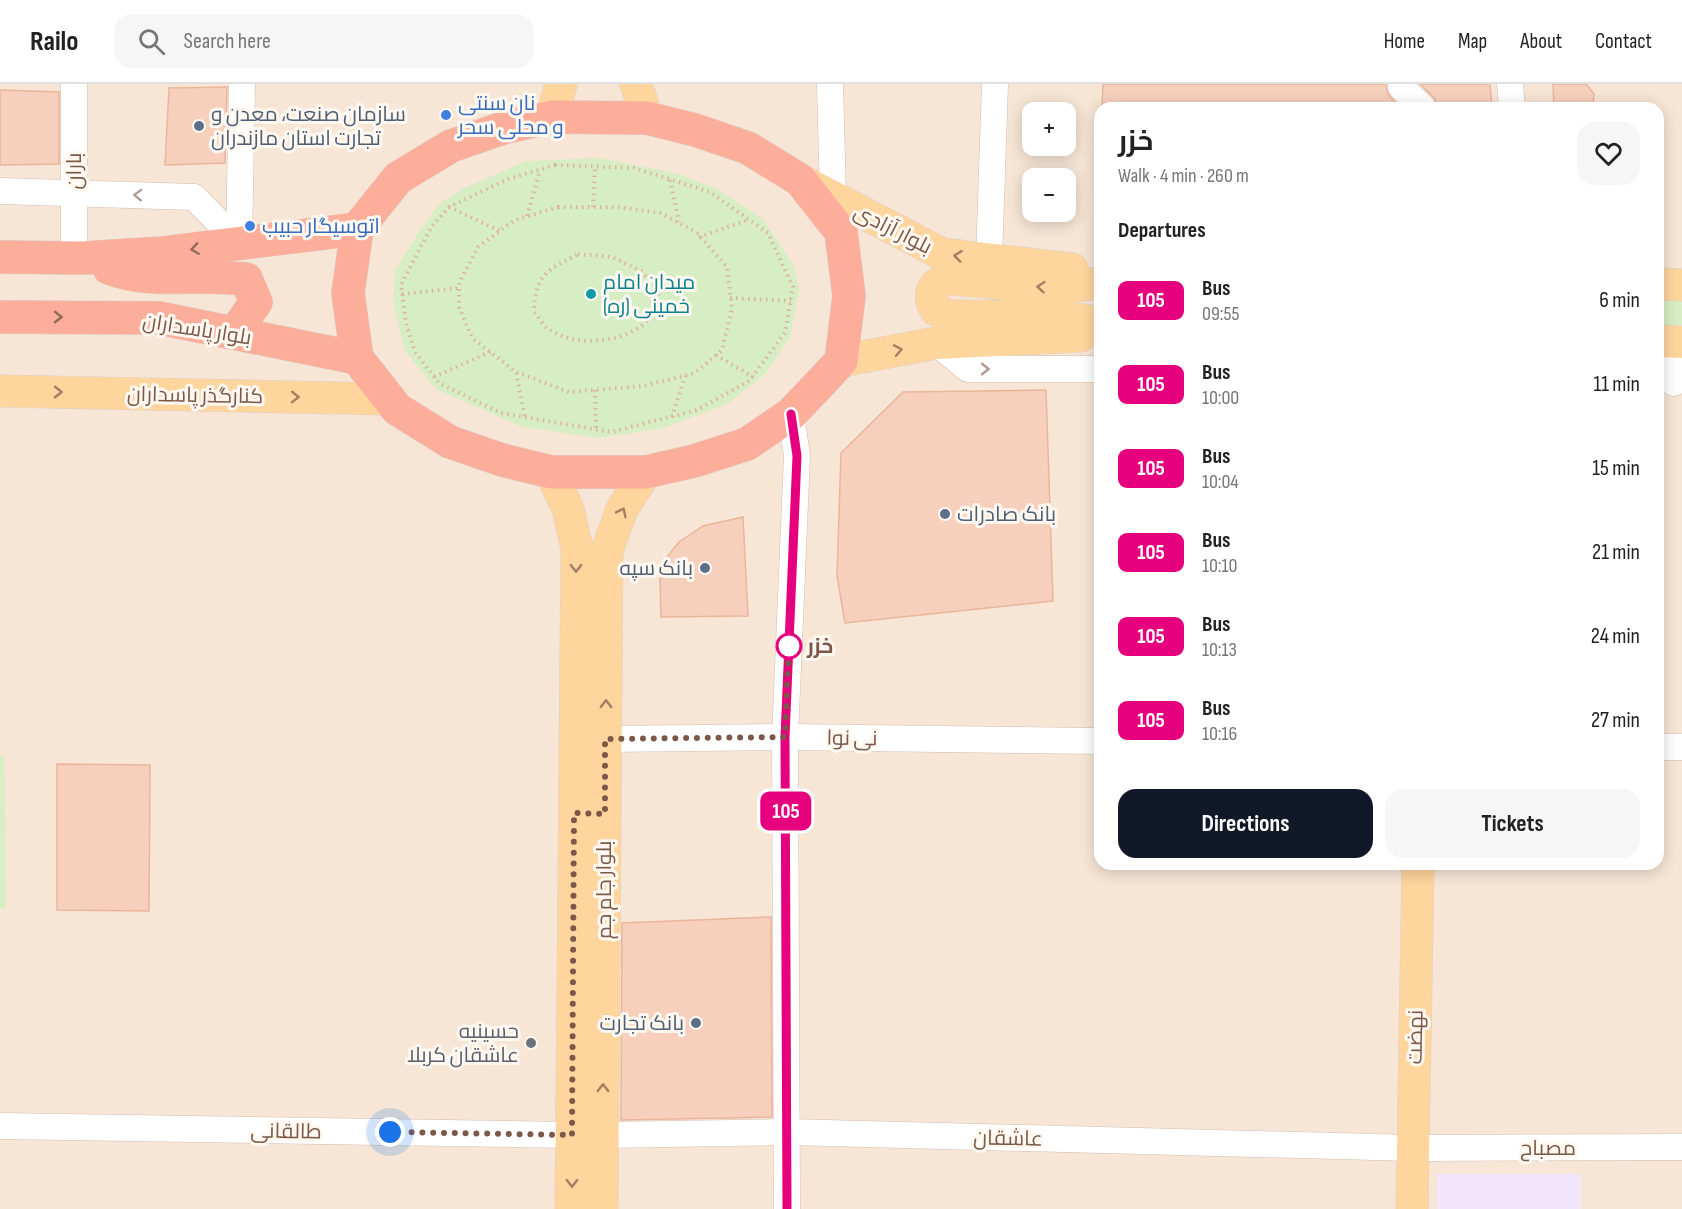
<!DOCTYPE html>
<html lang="en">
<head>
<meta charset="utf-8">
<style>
  :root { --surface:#fff; --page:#f6f6f6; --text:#222; --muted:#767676; --line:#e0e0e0; --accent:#111827 }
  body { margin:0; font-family:"Sofia Sans Condensed",Cairo,sans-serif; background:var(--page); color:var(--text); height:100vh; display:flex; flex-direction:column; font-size:22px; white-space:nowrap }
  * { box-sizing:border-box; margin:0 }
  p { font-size:20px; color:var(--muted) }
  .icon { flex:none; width:33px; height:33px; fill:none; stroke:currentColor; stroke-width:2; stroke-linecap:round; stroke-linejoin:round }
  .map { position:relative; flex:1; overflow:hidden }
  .drawer { position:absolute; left:1094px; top:18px; width:570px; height:768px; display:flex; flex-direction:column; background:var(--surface); border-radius:18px; box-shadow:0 3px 15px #0003 }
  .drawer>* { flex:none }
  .badge { padding:0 12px; border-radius:9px; font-size:21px; line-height:39px }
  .controls { position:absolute; left:1022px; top:18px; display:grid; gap:12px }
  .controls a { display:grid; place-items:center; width:54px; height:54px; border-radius:12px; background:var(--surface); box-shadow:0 3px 15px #0003; font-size:30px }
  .you { position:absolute; width:30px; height:30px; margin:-15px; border:4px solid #fff; border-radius:50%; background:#1a73e8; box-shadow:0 0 0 9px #1a73e833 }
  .map>.badge { position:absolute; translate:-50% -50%; box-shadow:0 0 0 3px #fff }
  h2 { padding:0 24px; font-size:22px; line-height:54px }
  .round { display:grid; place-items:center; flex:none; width:63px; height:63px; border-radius:18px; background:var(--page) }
  .summary { display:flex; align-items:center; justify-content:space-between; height:102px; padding:0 24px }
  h1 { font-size:28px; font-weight:700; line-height:45px }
  .button { display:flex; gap:12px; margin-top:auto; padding:12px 24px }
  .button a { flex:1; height:69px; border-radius:18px; background:var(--accent); color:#fff; font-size:24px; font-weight:700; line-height:69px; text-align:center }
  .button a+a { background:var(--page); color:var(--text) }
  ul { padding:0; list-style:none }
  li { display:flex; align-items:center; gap:18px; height:84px; padding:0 24px }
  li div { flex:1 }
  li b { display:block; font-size:22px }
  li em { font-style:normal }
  li .badge { min-width:66px; font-weight:700; text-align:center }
  header { display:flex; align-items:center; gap:36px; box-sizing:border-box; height:84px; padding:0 30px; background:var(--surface); border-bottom:2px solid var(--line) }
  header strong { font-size:28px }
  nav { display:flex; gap:33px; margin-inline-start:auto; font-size:21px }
  .search { width:420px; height:54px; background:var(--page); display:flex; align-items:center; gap:15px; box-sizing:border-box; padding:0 21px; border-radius:18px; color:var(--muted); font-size:22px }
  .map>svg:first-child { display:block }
  .residential { fill:#f7e6d5; fill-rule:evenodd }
  .education { fill:#f1e4fb }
  .green { fill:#d7eec4 }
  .building { fill:#f6d0bd; stroke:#eab59b; stroke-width:1.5 }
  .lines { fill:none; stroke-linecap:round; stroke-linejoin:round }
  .minor-casing { stroke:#d4bdae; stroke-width:27 }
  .major-casing { stroke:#dad0cc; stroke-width:33 }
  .highway-casing { stroke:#dad0cc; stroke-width:34 }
  .path { stroke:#dcb39f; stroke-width:4; stroke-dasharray:1.5 4.5; stroke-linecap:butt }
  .minor { stroke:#fff; stroke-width:26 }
  .major { stroke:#ffd59e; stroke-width:32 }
  .highway { stroke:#fdae9a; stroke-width:33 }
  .oneway { stroke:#b09b91 }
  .oneway2 { stroke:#956958 }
  .oneway3 { stroke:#a37e62 }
  .line-casing { stroke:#fff; stroke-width:14 }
  .line { stroke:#e6007e; stroke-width:9 }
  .walk { stroke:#7b5848; stroke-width:6; stroke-dasharray:0 10.8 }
  .shop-dot { fill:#3f7fe0; stroke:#fff8f0; stroke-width:2 }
  .service-dot { fill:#5c6f8a; stroke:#fff8f0; stroke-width:2 }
  .culture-dot { fill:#0f9aa8; stroke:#fff8f0; stroke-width:2 }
  .stop-dot { fill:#fff; stroke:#e6007e; stroke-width:3 }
  .worship-dot { fill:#6b7280; stroke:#fff8f0; stroke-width:2 }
  .labels { text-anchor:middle; stroke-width:6; stroke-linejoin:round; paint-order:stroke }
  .shop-label { font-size:21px; fill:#366cbe; stroke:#fff8f0; text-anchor:start }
  .service-label { font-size:21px; fill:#4e5e75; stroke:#fff8f0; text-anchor:start }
  .street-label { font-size:21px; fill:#7b5848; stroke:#fff8f0 }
  .culture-label { font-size:21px; fill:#0d838f; stroke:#fff8f0; text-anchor:start }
  .stop-label { font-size:21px; font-weight:bold; fill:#7b5848; stroke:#fff8f0; text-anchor:start }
  .worship-label { font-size:21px; fill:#5b616d; stroke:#fff8f0; text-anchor:end }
</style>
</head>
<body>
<header>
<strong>Railo</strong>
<div class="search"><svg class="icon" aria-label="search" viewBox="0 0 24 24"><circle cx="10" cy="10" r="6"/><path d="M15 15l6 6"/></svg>Search here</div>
<nav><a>Home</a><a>Map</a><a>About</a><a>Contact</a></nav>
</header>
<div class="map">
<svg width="1682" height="1125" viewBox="0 0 1682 1125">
  <rect width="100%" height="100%" fill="#fef4e8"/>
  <path class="residential" d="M0,0h1682v1125h-1682zM1100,24h558v756h-558zM1032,28h33v34h-33zM1032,94h33v34h-33z"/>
  <rect class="education" x="1437" y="1090" width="144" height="35"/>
  <g class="green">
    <path d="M599,74l76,15 42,16 45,29 31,46 6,25 -9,48 -25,37 -36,29 -65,25 -65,10 -77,-11 -86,-38 -31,-38 -12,-49 2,-31 23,-38 21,-29 25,-16 62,-27z"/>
    <path d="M1658,209l24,1v31h-24z"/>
    <path d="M0,672h4l2,152h-6z"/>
  </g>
  <g class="building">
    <path d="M1103,0h283l1,7 3,6 11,11h-299z"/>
    <path d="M1420,0h70l2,24h-54l-4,-10z"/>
    <path d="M1553,0h33l8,10 -1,14h-39z"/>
    <path d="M227,3l-2,76 -60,2 4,-77z"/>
    <path d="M0,6l59,2v72l-59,1z"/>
    <path d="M1046,306l7,211 -208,22 -8,-47 4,-123 62,-61z"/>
    <path d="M743,433l5,99 -87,1 -1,-37 7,-23 12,-15 24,-16z"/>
    <path d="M57,680l93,1 -1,146 -92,-1z"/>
    <path d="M771,833l1,200 -151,3 1,-197z"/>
  </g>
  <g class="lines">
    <g class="minor-casing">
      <g id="minor">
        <path d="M74,0v174"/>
        <path d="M830,0l3,113"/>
        <path d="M1510,0l2,24"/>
        <path d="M1401,3l22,21"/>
        <path d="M0,107l194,6 45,46"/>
        <path d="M239,159l3,-159"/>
        <path d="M989,175l6,-175"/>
        <path d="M1674,257v42"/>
        <path d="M936,259l32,26h132"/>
        <path d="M605,655l180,-2 315,4"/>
        <path d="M1658,663h24"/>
        <path d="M0,1042l572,9"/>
        <path d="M603,1051l185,-3 625,16 269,-1"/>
        <path d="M787,1125l-2,-472 12,-281 -6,-42"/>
      </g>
    </g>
    <g class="major-casing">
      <g id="major">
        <path d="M636,0l11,34"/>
        <path d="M552,33l9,-33"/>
        <path d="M800,96l142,74 130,15"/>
        <path d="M1100,199l-45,5 -105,-9c-17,2 -24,16 -14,31l14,6h109l41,7"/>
        <path d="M1658,200l24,1"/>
        <path d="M1658,257l24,1"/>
        <path d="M841,277l95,-18 145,-7"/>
        <path d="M0,307l389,8"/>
        <path d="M551,388l17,37 9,39 -6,661"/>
        <path d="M602,1125l5,-659 15,-41 24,-37"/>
        <path d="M1412,1125l6,-345"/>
      </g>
    </g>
    <g class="highway-casing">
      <g id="highway">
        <path d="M552,33l95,1 48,12 53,18 52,32 41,52 8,64 -8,65 -50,53 -44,30 -53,17 -48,11h-95l-49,-12 -52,-18 -53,-33 -40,-51 -9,-65 9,-64 41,-51 53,-32 52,-18z"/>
        <path d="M0,173l83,1 80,-5 194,-24"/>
        <path d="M109,184c31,12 62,9 94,9 15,0 29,1 43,2l10,23 -22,31"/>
        <path d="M0,233l159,1 198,40"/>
      </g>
    </g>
    <g class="path">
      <path d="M555,81l79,3 76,24 58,41 25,54 -8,46 -36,48 -52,29 -86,22 -110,-19 -62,-30 -24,-31 -9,-29 -5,-38 16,-31 15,-28 17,-19 59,-28z"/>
      <path d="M670,96l9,42"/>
      <path d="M449,123l51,24"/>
      <path d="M558,123h59l43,6 36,19 31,35 5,42 -10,41 -27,23 -52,13 -74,6 -53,-20 -44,-34 -13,-31v-24l19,-36 37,-27z"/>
      <path d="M593,123l2,-41"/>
      <path d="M527,132l13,-46"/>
      <path d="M699,153l49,-17"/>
      <path d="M578,170l34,3 29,14 17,19 -1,18c-5,6 -10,14 -16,18 -25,18 -70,21 -95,1 -4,-4 -8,-11 -12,-15 1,-37 13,-42 44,-58z"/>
      <path d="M402,210l57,-6"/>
      <path d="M730,214l61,3"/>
      <path d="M716,271l37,22"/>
      <path d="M516,289l9,44"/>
      <path d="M434,293l56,-25"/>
      <path d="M595,306l1,39"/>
      <path d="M672,333l13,-41"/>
    </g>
    <use href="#minor" class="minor"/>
    <use href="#major" class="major"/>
    <use href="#highway" class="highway"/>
  </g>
  <defs><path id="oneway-chevron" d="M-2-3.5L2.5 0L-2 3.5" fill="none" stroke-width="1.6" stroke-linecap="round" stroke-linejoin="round" transform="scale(1.5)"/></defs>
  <g class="oneway">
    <use href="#oneway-chevron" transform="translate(138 111) rotate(-178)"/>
    <use href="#oneway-chevron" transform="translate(985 285)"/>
  </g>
  <g class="oneway2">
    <use href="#oneway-chevron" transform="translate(195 165) rotate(172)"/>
    <use href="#oneway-chevron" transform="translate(58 233) rotate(1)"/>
  </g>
  <g class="oneway3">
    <use href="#oneway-chevron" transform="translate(958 172) rotate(-173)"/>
    <use href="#oneway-chevron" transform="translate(1041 203) rotate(-175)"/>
    <use href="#oneway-chevron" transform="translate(898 266) rotate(-11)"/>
    <use href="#oneway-chevron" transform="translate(58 308) rotate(1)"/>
    <use href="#oneway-chevron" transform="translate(295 313) rotate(1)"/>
    <use href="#oneway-chevron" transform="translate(622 428) rotate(-64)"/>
    <use href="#oneway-chevron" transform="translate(576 484) rotate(90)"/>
    <use href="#oneway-chevron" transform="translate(606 620) rotate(-90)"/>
    <use href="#oneway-chevron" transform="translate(603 1004) rotate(-90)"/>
    <use href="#oneway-chevron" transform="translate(572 1099) rotate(91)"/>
  </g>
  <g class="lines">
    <g class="line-casing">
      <path id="line" d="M787,1125l-2,-472 12,-281 -6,-42"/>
    </g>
    <use href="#line" class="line"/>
    <path class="walk" d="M390,1048l182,3 2,-322 31,1v-75l180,-2 4,-94v3"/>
  </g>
  <g class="shop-dot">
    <circle cx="446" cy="31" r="6"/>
    <circle cx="250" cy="142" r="6"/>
  </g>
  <g class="service-dot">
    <circle cx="199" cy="42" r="6"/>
    <circle cx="945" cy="430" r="6"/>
    <circle cx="705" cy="484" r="6"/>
    <circle cx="696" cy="939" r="6"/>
  </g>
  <circle class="culture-dot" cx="591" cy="210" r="6"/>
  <circle class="stop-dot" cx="789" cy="562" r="12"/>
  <circle class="worship-dot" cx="531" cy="959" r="6"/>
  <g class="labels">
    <g class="shop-label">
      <text x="458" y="26">نان سنتی<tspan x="458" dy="24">و محلی سحر</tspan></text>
      <text x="262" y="149">اتوسیگار حبیب</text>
    </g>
    <g class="service-label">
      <text x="211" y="37">سازمان صنعت، معدن و<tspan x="211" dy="24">تجارت استان مازندران</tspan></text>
      <text x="957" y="437">بانک صادرات</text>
      <text x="693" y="491" text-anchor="end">بانک سپه</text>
      <text x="684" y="946" text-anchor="end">بانک تجارت</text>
    </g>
    <g class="street-label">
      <text transform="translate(74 87) rotate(-90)" y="7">باران</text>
      <text transform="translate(893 145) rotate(27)" y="7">بلوار آزادی</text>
      <text transform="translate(197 245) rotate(9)" y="7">بلوار پاسداران</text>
      <text transform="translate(195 311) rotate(1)" y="7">کنارگذر پاسداران</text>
      <text transform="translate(852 654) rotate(1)" y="7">نی نوا</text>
      <text transform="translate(604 806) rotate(-90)" y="7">بلوار جام جم</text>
      <text transform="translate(1415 953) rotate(-89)" y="7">نهضت</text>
      <text transform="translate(286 1047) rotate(1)" y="7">طالقانی</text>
      <text transform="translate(1008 1054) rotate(1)" y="7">عاشقان</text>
      <text x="1548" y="1071">مصباح</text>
    </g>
    <g class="culture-label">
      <text x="603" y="205">میدان امام<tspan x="603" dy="24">خمینی (ره)</tspan></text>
    </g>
    <g class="stop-label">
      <text x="807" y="569">خزر</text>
    </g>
    <g class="worship-label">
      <text x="519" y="954">حسینیه<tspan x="519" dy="24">عاشقان کربلا</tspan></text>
    </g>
  </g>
</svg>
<div class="controls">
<a>+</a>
<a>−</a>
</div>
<div class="you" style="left:390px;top:1048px"></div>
<b class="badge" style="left:786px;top:727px;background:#e6007e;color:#fff">105</b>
<section class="drawer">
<div class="summary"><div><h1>خزر</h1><p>Walk · 4 min · 260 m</p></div><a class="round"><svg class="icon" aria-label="heart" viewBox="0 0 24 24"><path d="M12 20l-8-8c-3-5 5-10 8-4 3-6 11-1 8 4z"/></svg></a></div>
<h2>Departures</h2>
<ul>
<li><span class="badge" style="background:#e6007e;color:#fff">105</span><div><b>Bus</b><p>09:55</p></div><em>6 min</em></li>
<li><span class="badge" style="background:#e6007e;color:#fff">105</span><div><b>Bus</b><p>10:00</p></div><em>11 min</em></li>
<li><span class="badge" style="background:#e6007e;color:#fff">105</span><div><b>Bus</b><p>10:04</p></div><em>15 min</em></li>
<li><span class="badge" style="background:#e6007e;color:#fff">105</span><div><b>Bus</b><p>10:10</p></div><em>21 min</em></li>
<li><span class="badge" style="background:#e6007e;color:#fff">105</span><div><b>Bus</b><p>10:13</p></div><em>24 min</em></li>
<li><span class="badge" style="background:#e6007e;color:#fff">105</span><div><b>Bus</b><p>10:16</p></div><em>27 min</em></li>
</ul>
<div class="button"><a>Directions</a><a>Tickets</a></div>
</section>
</div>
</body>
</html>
